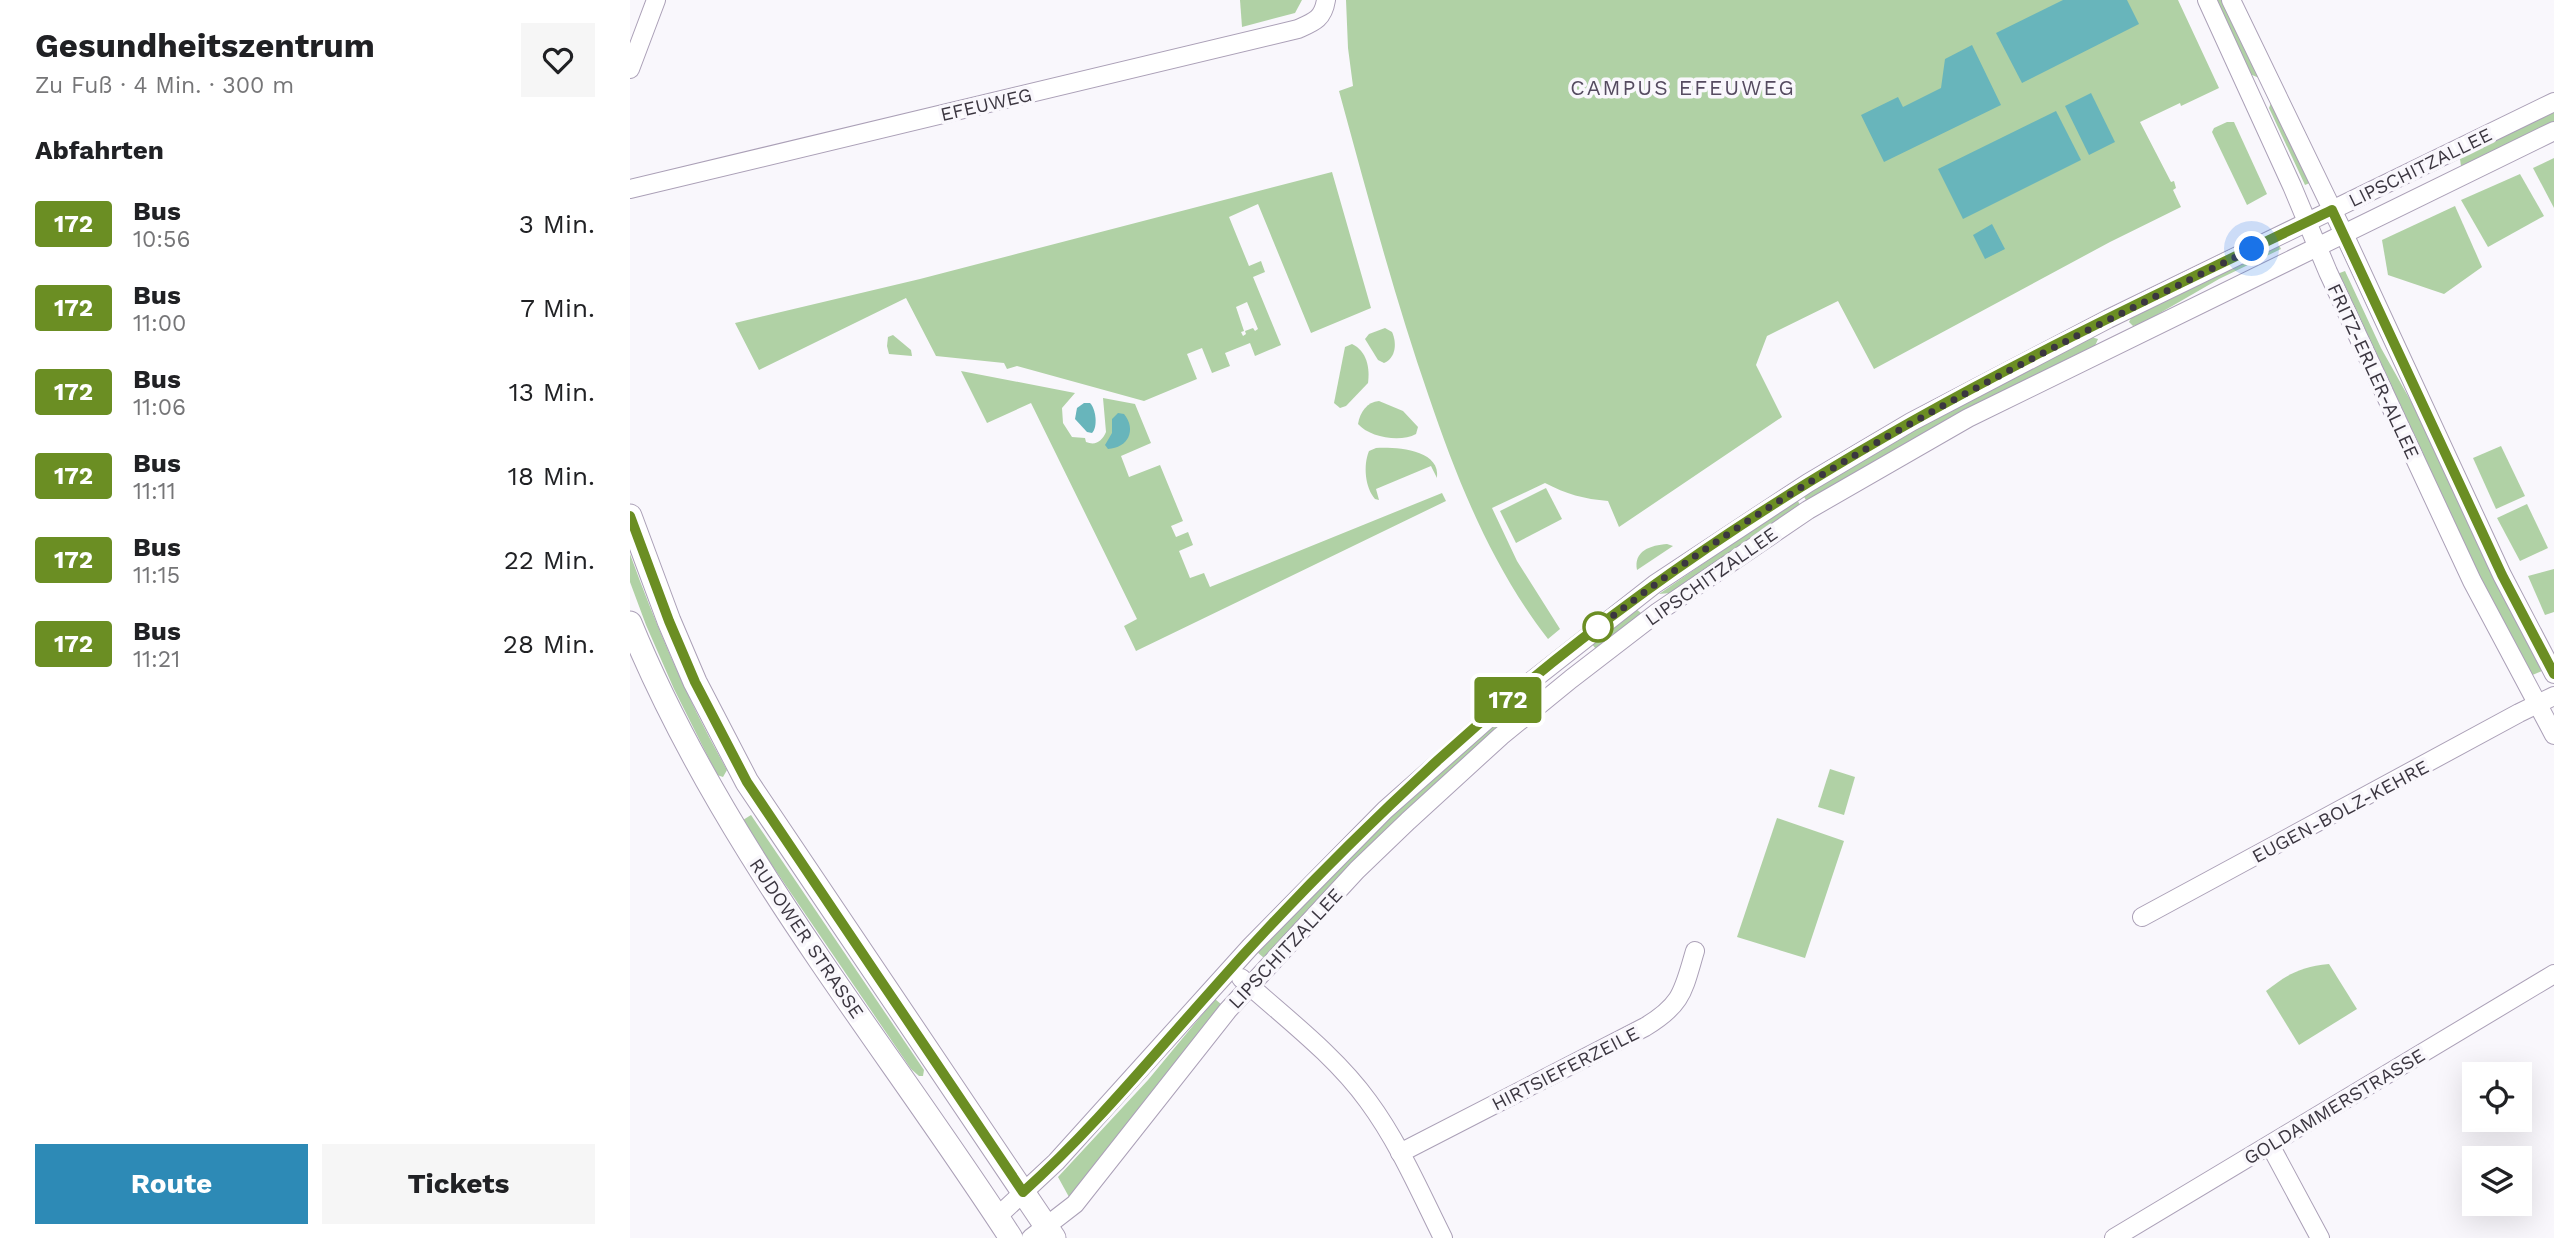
<!DOCTYPE html>
<html lang="de">
<head>
<meta charset="utf-8">
<style>
  :root { --surface:#fff; --page:#f6f6f6; --text:#202124; --muted:#757577; --accent:#2d8ab6 }
  body { margin:0; font-family:"Work Sans",sans-serif; background:var(--page); color:var(--text); height:100vh; display:flex; flex-direction:column; font-size:26px; white-space:nowrap }
  * { box-sizing:border-box; margin:0 }
  p { font-size:23px; color:var(--muted) }
  .icon { flex:none; width:38px; height:38px; fill:none; stroke:currentColor; stroke-width:2; stroke-linecap:round; stroke-linejoin:round }
  .map { position:relative; flex:1; overflow:hidden }
  .details { display:flex; flex-direction:column; background:var(--surface); width:630px }
  .details>* { flex:none }
  .badge { padding:0 14px; border-radius:5px; font-size:24px; line-height:46px }
  .controls { position:absolute; left:1832px; top:1062px; display:grid; gap:14px }
  .controls a { display:grid; place-items:center; width:70px; height:70px; border-radius:0px; background:var(--surface); box-shadow:0 7px 28px #0002; font-size:35px }
  .you { position:absolute; width:35px; height:35px; margin:-18px; border:5px solid #fff; border-radius:50%; background:#1a73e8; box-shadow:0 0 0 10px #1a73e833 }
  .map>.badge { position:absolute; translate:-50% -50%; box-shadow:0 0 0 4px #fff }
  h2 { padding:0 35px; font-size:26px; line-height:63px }
  .round { display:grid; place-items:center; flex:none; width:74px; height:74px; border-radius:0px; background:var(--page) }
  .summary { display:flex; align-items:center; justify-content:space-between; height:119px; padding:0 35px }
  h1 { font-size:33px; font-weight:700; line-height:52px }
  .button { display:flex; gap:14px; margin-top:auto; padding:14px 35px }
  .button a { flex:1; height:80px; border-radius:0px; background:var(--accent); color:#fff; font-size:28px; font-weight:700; line-height:80px; text-align:center }
  .button a+a { background:var(--page); color:var(--text) }
  ul { padding:0; list-style:none }
  li { display:flex; align-items:center; gap:21px; height:84px; padding:0 35px }
  li div { flex:1 }
  li b { display:block; font-size:26px }
  li em { font-style:normal }
  li .badge { min-width:77px; font-weight:700; text-align:center }
  main { display:flex; flex:1; min-height:0 }
  .map>svg:first-child { display:block }
  .green { fill:#b0d1a5; fill-rule:evenodd }
  .water { fill:#68b5bb }
  .lines { fill:none; stroke-linecap:round; stroke-linejoin:round }
  .minor-casing { stroke:#aba0b7; stroke-width:20 }
  .major-casing { stroke:#aba0b7; stroke-width:25 }
  .minor { stroke:#fff; stroke-width:18 }
  .major { stroke:#fff; stroke-width:23 }
  .line-casing { stroke:#fff; stroke-width:16 }
  .line { stroke:#6b8e23; stroke-width:10 }
  .walk { stroke:#3b3640; stroke-width:7; stroke-dasharray:0 12.6 }
  .stop-dot { fill:#fff; stroke:#6b8e23; stroke-width:3.5 }
  .labels { text-anchor:middle; stroke-width:7; stroke-linejoin:round; paint-order:stroke }
  .street-label { font-size:19px; fill:#3b3640; stroke:#f9f7fc }
  .neighbourhood-label { font-size:21px; letter-spacing:2px; fill:#554b60; stroke:#f9f7fc }
</style>
</head>
<body>
<main>
<section class="details">
<div class="summary"><div><h1>Gesundheitszentrum</h1><p>Zu Fuß · 4 Min. · 300 m</p></div><a class="round"><svg class="icon" aria-label="heart" viewBox="0 0 24 24"><path d="M12 20l-8-8c-3-5 5-10 8-4 3-6 11-1 8 4z"/></svg></a></div>
<h2>Abfahrten</h2>
<ul>
<li><span class="badge" style="background:#6b8e23;color:#fff">172</span><div><b>Bus</b><p>10:56</p></div><em>3 Min.</em></li>
<li><span class="badge" style="background:#6b8e23;color:#fff">172</span><div><b>Bus</b><p>11:00</p></div><em>7 Min.</em></li>
<li><span class="badge" style="background:#6b8e23;color:#fff">172</span><div><b>Bus</b><p>11:06</p></div><em>13 Min.</em></li>
<li><span class="badge" style="background:#6b8e23;color:#fff">172</span><div><b>Bus</b><p>11:11</p></div><em>18 Min.</em></li>
<li><span class="badge" style="background:#6b8e23;color:#fff">172</span><div><b>Bus</b><p>11:15</p></div><em>22 Min.</em></li>
<li><span class="badge" style="background:#6b8e23;color:#fff">172</span><div><b>Bus</b><p>11:21</p></div><em>28 Min.</em></li>
</ul>
<div class="button"><a>Route</a><a>Tickets</a></div>
</section>
<div class="map">
<svg width="1924" height="1238" viewBox="0 0 1924 1238">
  <rect width="100%" height="100%" fill="#f9f7fc"/>
  <g class="green">
    <path d="M610,0h62l-7,13 -53,14z"/>
    <path d="M716,0h832l41,88 -38,18 -1,-3 -40,19 31,60 3,-1 2,7 -3,2 8,17 -71,35 -236,127 -36,-68 -71,35 -11,29 26,52 -163,110 -11,-26c-24,-2 -42,-7 -63,-18l-53,25 25,53 43,68 -12,10c-56,-72 -90,-157 -119,-242 -35,-101 -62,-204 -90,-306l14,-5 -5,-38z"/>
    <path d="M1585,0h9l36,75 -1,3 -9,-4z"/>
    <path d="M1641,103l41,79 -7,3 -36,-77z"/>
    <path d="M1924,110v12l-90,45 -3,-1 -1,-7 37,-21z"/>
    <path d="M1597,122h7l33,72 -20,11 -35,-73 2,-4z"/>
    <path d="M1924,158v50l-21,-40z"/>
    <path d="M702,172l39,136 -60,25 -53,-129 -29,13 20,49 12,-5 4,11 -12,5 28,68 -26,11 -5,-13 -25,10 5,13 -18,7 -10,-25 -15,6 10,25 -53,22 -127,-35 -10,3 -3,-6 -68,-7 -30,-58 -147,72 -24,-47 185,-44zM617,302l11,27 -3,2 -2,-3 -8,3 1,3 -3,2 -2,-4 3,-1 -8,-24z"/>
    <path d="M1890,174l24,42 -56,31 -27,-47z"/>
    <path d="M1825,206l27,61 -38,27 -56,-19 -6,-35z"/>
    <path d="M1648,243l3,6 -62,30 -78,45 -8,2 -4,-4 3,-6z"/>
    <path d="M1715,271l36,77 32,57 80,171 49,95 -12,5 -67,-133 -126,-269z"/>
    <path d="M755,328l7,4c5,11 4,26 -8,31l-6,-3 -13,-21 4,-5z"/>
    <path d="M263,335l18,15 1,6 -23,-2 -2,-8 1,-9z"/>
    <path d="M1461,337l7,2 -3,7 -142,70 -146,86 -4,-7 77,-47z"/>
    <path d="M722,344c15,7 18,24 16,39l-22,23 -6,2 -6,-5 11,-56z"/>
    <path d="M331,371l114,22 -13,15 1,15 9,14 13,1 1,4c10,4 16,-1 20,-10l-3,-34 32,6 16,39 -30,13 8,21 31,-12 23,56 -12,5 5,11 12,-5 5,13 -14,6 11,27 14,-5 6,14 232,-94 4,8 -310,150 -12,-25 13,-7 -106,-216 -44,20z"/>
    <path d="M749,401l24,10 15,16 -2,7c-16,9 -47,3 -58,-10 2,-12 9,-22 21,-23z"/>
    <path d="M1871,446l24,50 -29,13 -23,-51z"/>
    <path d="M746,448c19,-1 65,1 61,30l-6,-12 -55,23 3,11 -4,-1c-10,-11 -12,-34 -6,-48z"/>
    <path d="M916,488l16,31 -46,24 -16,-32z"/>
    <path d="M1167,499l3,6 -130,88 -11,1z"/>
    <path d="M1897,504l21,44 -28,13 -23,-43z"/>
    <path d="M1037,544l6,2 -36,24c-4,-19 14,-25 30,-26z"/>
    <path d="M0,554c27,74 58,147 97,216l-4,7 -6,-2 -43,-86 -28,-64 -16,-43z"/>
    <path d="M1924,569v43l-9,3 -17,-39z"/>
    <path d="M1006,609l5,4 -2,3 -43,33 -5,-6z"/>
    <path d="M900,691l5,6 -186,170 -85,91 -7,-6 130,-133z"/>
    <path d="M1200,769l25,8 -11,38 -26,-8z"/>
    <path d="M121,815l173,255 -1,6h-4l-8,-7 -148,-217 -20,-32z"/>
    <path d="M1147,818l67,23 -39,117 -68,-21z"/>
    <path d="M1699,964l28,45 -58,36 -33,-54c22,-17 34,-24 63,-27z"/>
    <path d="M585,999l7,6 -153,192 -11,-20 90,-97z"/>
  </g>
  <g class="water">
    <path d="M1433,0h64l12,24 -117,59 -26,-50z"/>
    <path d="M1342,45l29,60 -117,57 -23,-47 37,-18 5,10 38,-19 4,-29z"/>
    <path d="M1461,93l24,49 -26,13 -24,-49z"/>
    <path d="M1426,111l25,49 -118,59 -25,-50z"/>
    <path d="M1362,224l13,25 -20,10 -12,-24z"/>
    <path d="M454,403h6c6,6 8,24 2,30l-5,-1 -12,-13 2,-11z"/>
    <path d="M488,413l6,1c13,16 4,34 -16,35l-3,-4 7,-12v-14z"/>
  </g>
  <g class="lines">
    <g class="minor-casing">
      <g id="minor">
        <path d="M1577,0l85,186 36,86 144,309 82,154"/>
        <path d="M1601,0l113,234 158,341 52,99"/>
        <path d="M0,69l26,-69"/>
        <path d="M0,189l668,-160c16,-7 25,-10 28,-29"/>
        <path d="M1512,917l377,-204 35,-17"/>
        <path d="M611,978c43,39 93,76 127,123 31,42 52,91 75,137"/>
        <path d="M1640,1145l50,93"/>
        <path d="M770,1153l245,-126c38,-23 38,-36 50,-76"/>
        <path d="M367,1217l59,-55 195,-216 134,-136 139,-123 131,-103 153,-101 103,-61 197,-103 446,-217"/>
        <path d="M401,1238l44,-34 153,-194 129,-140 51,-49 93,-85 70,-57 87,-67 150,-102 160,-92 586,-287"/>
        <path d="M1484,1238l440,-264"/>
      </g>
    </g>
    <g class="major-casing">
      <g id="major">
        <path d="M0,516l39,105 26,61 52,100 307,456"/>
        <path d="M0,623c92,225 250,413 381,615"/>
      </g>
    </g>
    <use href="#minor" class="minor"/>
    <use href="#major" class="major"/>
  </g>
  <g class="lines">
    <g class="line-casing">
      <path id="line" d="M0,516l39,105 26,61 52,100 276,410c68,-61 126,-132 187,-200 71,-81 148,-158 227,-231 114,-104 240,-198 372,-279 166,-103 346,-187 523,-272l170,365 52,99"/>
    </g>
    <use href="#line" class="line"/>
    <path class="walk" d="M968,627l-2,2c203,-159 426,-267 656,-380"/>
  </g>
  <circle class="stop-dot" cx="968" cy="627" r="14"/>
  <g class="labels">
    <g class="street-label">
      <text transform="translate(356 104) rotate(-13)" y="7">EFEUWEG</text>
      <text transform="translate(1790 167) rotate(-26)" y="7">LIPSCHITZALLEE</text>
      <text transform="translate(1744 371) rotate(65)" y="7">FRITZ-ERLER-ALLEE</text>
      <text transform="translate(1081 576) rotate(-35)" y="7">LIPSCHITZALLEE</text>
      <text transform="translate(1710 811) rotate(-28)" y="7">EUGEN-BOLZ-KEHRE</text>
      <text transform="translate(177 938) rotate(56)" y="7">RUDOWER STRASSE</text>
      <text transform="translate(655 948) rotate(-47)" y="7">LIPSCHITZALLEE</text>
      <text transform="translate(935 1068) rotate(-27)" y="7">HIRTSIEFERZEILE</text>
      <text transform="translate(1704 1106) rotate(-31)" y="7">GOLDAMMERSTRASSE</text>
    </g>
    <g class="neighbourhood-label">
      <text x="1053" y="95">CAMPUS EFEUWEG</text>
    </g>
  </g>
</svg>
<div class="controls">
<a><svg class="icon" aria-label="locate" viewBox="0 0 24 24"><circle cx="12" cy="12" r="6"/><path d="M12 2v4M12 18v4M2 12h4M18 12h4"/></svg></a>
<a><svg class="icon" aria-label="layers" viewBox="0 0 24 24"><path d="M12 4l9 5-9 5-9-5zM3 14l9 5 9-5"/></svg></a>
</div>
<div class="you" style="left:1622px;top:249px"></div>
<b class="badge" style="left:878px;top:700px;background:#6b8e23;color:#fff">172</b>
</div>
</main>
</body>
</html>
